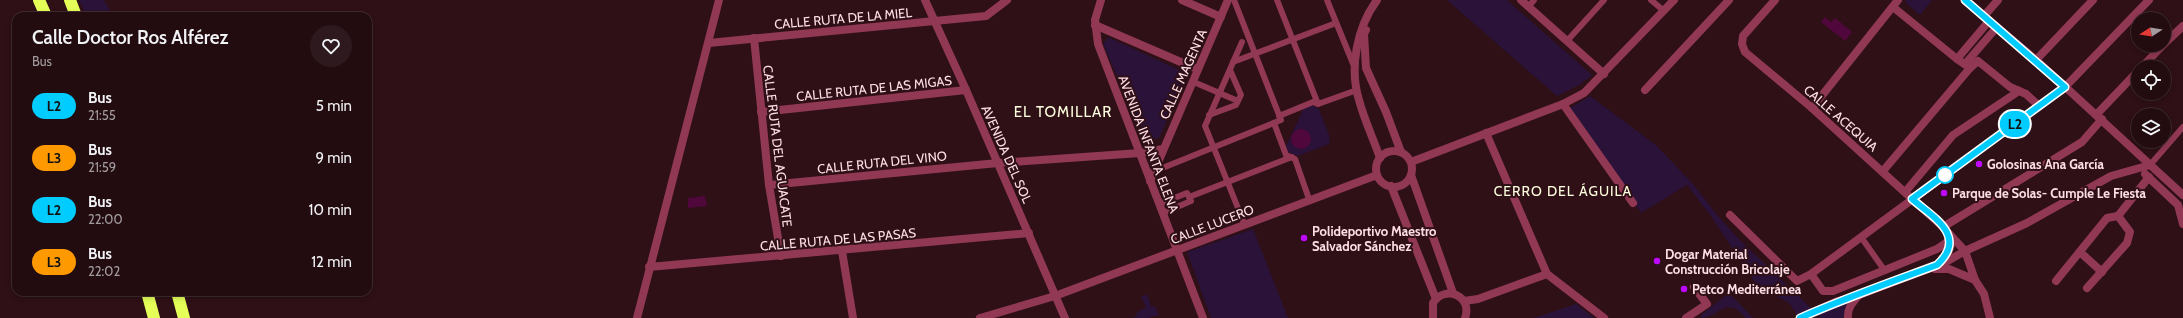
<!DOCTYPE html>
<html lang="en">
<head>
<meta charset="utf-8">
<style>
  :root { --surface:#220c10; --page:#2e1a1e; --text:#f1f3f6; --muted:#a29b9f; --line:#3f2c30 }
  body { margin:0; font-family:Cabin,sans-serif; background:var(--page); color:var(--text); height:100vh; display:flex; flex-direction:column; font-size:15px; white-space:nowrap }
  * { box-sizing:border-box; margin:0 }
  p { font-size:13px; color:var(--muted) }
  .icon { flex:none; width:22px; height:22px; fill:none; stroke:currentColor; stroke-width:2; stroke-linecap:round; stroke-linejoin:round }
  .map { position:relative; flex:1; overflow:hidden }
  .details { position:absolute; left:12px; top:12px; width:360px; height:284px; display:flex; flex-direction:column; background:var(--surface); border-radius:12px; box-shadow:0 2px 6px #0003,0 0 0 1px var(--line) }
  .details>* { flex:none }
  .badge { padding:0 8px; border-radius:13px; font-size:14px; line-height:26px }
  .needle { width:26px; rotate:258deg }
  .fabs { position:absolute; left:2131px; top:12px; display:grid; gap:8px }
  .fabs a { display:grid; place-items:center; width:40px; height:40px; border-radius:50%; background:var(--surface); box-shadow:0 2px 6px #0003,0 0 0 1px var(--line); font-size:20px }
  .map>.badge { position:absolute; translate:-50% -50%; box-shadow:0 0 0 2px #fff }
  .round { display:grid; place-items:center; flex:none; width:42px; height:42px; border-radius:21px; background:var(--page) }
  .overview { display:flex; align-items:center; justify-content:space-between; height:68px; padding:0 20px }
  h1 { font-size:19px; font-weight:600; line-height:30px }
  ul { padding:0; list-style:none }
  li { display:flex; align-items:center; gap:12px; height:52px; padding:0 20px }
  li div { flex:1 }
  li b { display:block; font-size:15px }
  li em { font-style:normal }
  li .badge { min-width:44px; font-weight:700; text-align:center }
  .map>svg:first-child { display:block }
  .green { fill:#2a1239 }
  .water { fill:#50073c }
  .lines { fill:none; stroke-linecap:round; stroke-linejoin:round }
  .pedestrian { stroke:#913854; stroke-width:6 }
  .minor { stroke:#913854; stroke-width:8 }
  .tertiary { stroke:#913854; stroke-width:8 }
  .motorway { stroke:#e5ff58; stroke-width:12 }
  .line-casing { stroke:#fff; stroke-width:9 }
  .line { stroke:#0cf; stroke-width:6 }
  .poi-dot { fill:#bf09ff; stroke:#2e1016; stroke-width:1.5 }
  .stop-dot { fill:#fff; stroke:#0cf; stroke-width:2 }
  .labels { text-anchor:middle; stroke-width:4; stroke-linejoin:round; paint-order:stroke }
  .street-label { font-size:13px; fill:#ffdde6; stroke:#2e1016 }
  .poi-label { font-size:13px; font-weight:bold; fill:#ffdde6; stroke:#2e1016; text-anchor:start }
  .neighbourhood-label { font-size:14px; letter-spacing:1px; fill:#ffffdf; stroke:#2e1016 }
  .quarter-label { font-size:15px; letter-spacing:1px; fill:#ffffdf; stroke:#2e1016 }
</style>
</head>
<body>
<div class="map">
<svg width="2183" height="318" viewBox="0 0 2183 318">
  <rect width="100%" height="100%" fill="#2e1016"/>
  <g class="green">
    <path d="M79,0h25l9,16h-26z"/>
    <path d="M1447,0h60l85,75 -11,9 -24,12z"/>
    <path d="M1907,0h25l-12,15 -15,-13z"/>
    <path d="M1108,37l80,37 -29,64 -14,3 -42,-97z"/>
    <path d="M1590,96l66,49 37,39 25,32 23,25 71,68 -15,6 -8,-12 -31,-16 -47,-71 -24,-31 -46,28 -71,-105z"/>
    <path d="M1311,105l8,4 11,29 -1,6 -31,12 -10,-4 -2,-6 18,-38z"/>
    <path d="M1253,229l35,89h-77l-24,-66z"/>
    <path d="M1729,293l24,25h-7c-22,-24 -26,0 -45,0v-3z"/>
    <path d="M1147,294l4,12h4l4,9 -11,3h-15l4,-2 -1,-3 10,-6 -5,-10z"/>
    <path d="M1850,300l-5,8 -2,10h-24l-1,-5z"/>
    <path d="M1576,304l18,14h-60z"/>
  </g>
  <g class="water">
    <path d="M1825,17l6,5 4,-4 17,14 -7,9 -24,-19z"/>
    <circle cx="1301" cy="139" r="10"/>
    <path d="M705,196l2,10 -19,2v-10z"/>
  </g>
  <g class="lines">
    <g class="pedestrian">
      <path d="M1277,0l41,104"/>
      <path d="M1327,0l27,66"/>
      <path d="M1651,0l13,11"/>
      <path d="M1529,6l5,-6"/>
      <path d="M1567,41l37,-41"/>
      <path d="M1242,42l-37,84 39,97"/>
      <path d="M1233,62l103,-39"/>
      <path d="M1196,83l42,18"/>
      <path d="M1209,115l27,-10 5,-10 -11,-25"/>
      <path d="M1279,116l34,-14 5,2 39,-14"/>
      <path d="M1274,123l12,32 9,4 14,40"/>
      <path d="M2150,165l33,-38"/>
      <path d="M1155,171l126,-51 -47,-120"/>
      <path d="M1189,197l103,-40"/>
      <path d="M1159,204l28,-11 4,8 -28,12"/>
      <path d="M1861,237l24,34"/>
    </g>
    <g class="minor">
      <path d="M1101,0l-6,20 3,24 105,274"/>
      <path d="M1182,0l39,17"/>
      <path d="M1377,0c-20,27 -28,68 -18,100 5,19 14,38 21,58"/>
      <path d="M1521,0l83,74"/>
      <path d="M1775,0l-32,36 -1,8 3,8 67,56 131,119 22,24 10,29 9,14 6,24"/>
      <path d="M1965,0l71,60 147,135"/>
      <path d="M1893,7l64,52"/>
      <path d="M1984,16l14,-16"/>
      <path d="M1095,25l102,44"/>
      <path d="M1366,30l-2,4 2,34 20,44 15,40"/>
      <path d="M754,38l15,147 12,71"/>
      <path d="M709,43l277,-27 21,-16"/>
      <path d="M2164,44l19,-18"/>
      <path d="M2036,60l57,-60"/>
      <path d="M1965,64l32,-37"/>
      <path d="M2142,67l21,-22"/>
      <path d="M1970,68l8,-7 32,26 16,7 13,12"/>
      <path d="M1645,90l84,-90"/>
      <path d="M1563,104l70,99"/>
      <path d="M1812,108l86,-108"/>
      <path d="M761,112l205,-22"/>
      <path d="M2096,115l42,-44"/>
      <path d="M1486,133l61,141 57,44"/>
      <circle cx="1394" cy="169" r="18"/>
      <path d="M1411,162l152,-58 21,-11 90,-93"/>
      <path d="M1883,171l87,-103 -13,-9 32,-38"/>
      <path d="M2145,174l33,31 5,19"/>
      <path d="M1411,175l42,118"/>
      <path d="M1150,181l78,-181"/>
      <path d="M769,185l229,-22 142,-10 23,-4"/>
      <path d="M1391,186l45,113"/>
      <path d="M1906,191l47,-56 66,-44"/>
      <path d="M1730,215l67,66 14,-7 254,-187 84,-87"/>
      <path d="M1943,227l139,-85 20,-23"/>
      <path d="M842,251l11,67"/>
      <path d="M2080,252l22,20"/>
      <path d="M1939,263c8,-7 14,-16 11,-26"/>
      <path d="M649,267l380,-34"/>
      <path d="M1935,269h14l26,11"/>
      <path d="M1811,274l12,17h10l104,-42 13,-9"/>
      <path d="M2056,281l51,-63 11,-2"/>
      <path d="M2087,288l40,-45 3,-11 -12,-16 31,-39"/>
      <path d="M1464,301l14,-2 69,-25"/>
      <path d="M637,318l82,-318"/>
      <path d="M980,318l75,-22 322,-121"/>
      <path d="M1433,318v-15c12,-19 40,-7 32,15"/>
      <path d="M1686,318l21,-14 -13,-17"/>
      <path d="M1800,318l38,-17 21,-6 85,-32 21,-12 62,-28 84,-47 39,-11"/>
      <path d="M1848,318c-1,-10 5,-16 11,-23"/>
    </g>
    <path class="tertiary" d="M925,0l41,90 99,228"/>
    <g class="motorway">
      <path d="M39,0l7,16"/>
      <path d="M70,0l6,16"/>
      <path d="M147,292l7,26"/>
      <path d="M177,292l7,26"/>
    </g>
  </g>
  <g class="lines">
    <g class="line-casing">
      <path id="line" d="M1800,318c45,-20 91,-36 137,-53 31,-29 -3,-47 -25,-66l153,-112 -100,-87"/>
    </g>
    <use href="#line" class="line"/>
  </g>
  <g class="poi-dot">
    <circle cx="1979" cy="164" r="4"/>
    <circle cx="1944" cy="193" r="4"/>
    <circle cx="1304" cy="238" r="4"/>
    <circle cx="1657" cy="261" r="4"/>
    <circle cx="1684" cy="289" r="4"/>
  </g>
  <circle class="stop-dot" cx="1945" cy="175" r="8"/>
  <g class="labels">
    <g class="street-label">
      <text transform="translate(843 18) rotate(-5)" y="5">CALLE RUTA DE LA MIEL</text>
      <text transform="translate(1183 74) rotate(-66)" y="5">CALLE MAGENTA</text>
      <text transform="translate(874 88) rotate(-6)" y="5">CALLE RUTA DE LAS MIGAS</text>
      <text transform="translate(1841 118) rotate(41)" y="5">CALLE ACEQUIA</text>
      <text transform="translate(1149 144) rotate(69)" y="5">AVENIDA INFANTA ELENA</text>
      <text transform="translate(778 146) rotate(83)" y="5">CALLE RUTA DEL AGUACATE</text>
      <text transform="translate(1007 154) rotate(66)" y="5">AVENIDA DEL SOL</text>
      <text transform="translate(882 162) rotate(-6)" y="5">CALLE RUTA DEL VINO</text>
      <text transform="translate(1212 224) rotate(-21)" y="5">CALLE LUCERO</text>
      <text transform="translate(838 239) rotate(-5)" y="5">CALLE RUTA DE LAS PASAS</text>
    </g>
    <g class="poi-label">
      <text x="1987" y="169">Golosinas Ana García</text>
      <text x="1952" y="198">Parque de Solas- Cumple Le Fiesta</text>
      <text x="1312" y="236">Polideportivo Maestro<tspan x="1312" dy="15">Salvador Sánchez</tspan></text>
      <text x="1665" y="259">Dogar Material<tspan x="1665" dy="15">Construcción Bricolaje</tspan></text>
      <text x="1692" y="294">Petco Mediterránea</text>
    </g>
    <g class="neighbourhood-label">
      <text x="1563" y="196">CERRO DEL ÁGUILA</text>
    </g>
    <g class="quarter-label">
      <text x="1063" y="117">EL TOMILLAR</text>
    </g>
  </g>
</svg>
<div class="fabs">
<a><svg class="needle" viewBox="-14 -14 28 28"><path d="M0-13l5 13h-10z" fill="#e53935"/><path d="M0 13l5-13h-10z" fill="#a29b9f"/></svg></a>
<a><svg class="icon" aria-label="locate" viewBox="0 0 24 24"><circle cx="12" cy="12" r="6"/><path d="M12 2v4M12 18v4M2 12h4M18 12h4"/></svg></a>
<a><svg class="icon" aria-label="layers" viewBox="0 0 24 24"><path d="M12 4l9 5-9 5-9-5zM3 14l9 5 9-5"/></svg></a>
</div>
<b class="badge" style="left:2015px;top:124px;background:#0cf;color:#111">L2</b>
<section class="details">
<div class="overview"><div><h1>Calle Doctor Ros Alférez</h1><p>Bus</p></div><a class="round"><svg class="icon" aria-label="heart" viewBox="0 0 24 24"><path d="M12 20l-8-8c-3-5 5-10 8-4 3-6 11-1 8 4z"/></svg></a></div>
<ul>
<li><span class="badge" style="background:#0cf;color:#111">L2</span><div><b>Bus</b><p>21:55</p></div><em>5 min</em></li>
<li><span class="badge" style="background:#f90;color:#111">L3</span><div><b>Bus</b><p>21:59</p></div><em>9 min</em></li>
<li><span class="badge" style="background:#0cf;color:#111">L2</span><div><b>Bus</b><p>22:00</p></div><em>10 min</em></li>
<li><span class="badge" style="background:#f90;color:#111">L3</span><div><b>Bus</b><p>22:02</p></div><em>12 min</em></li>
</ul>
</section>
</div>
</body>
</html>
